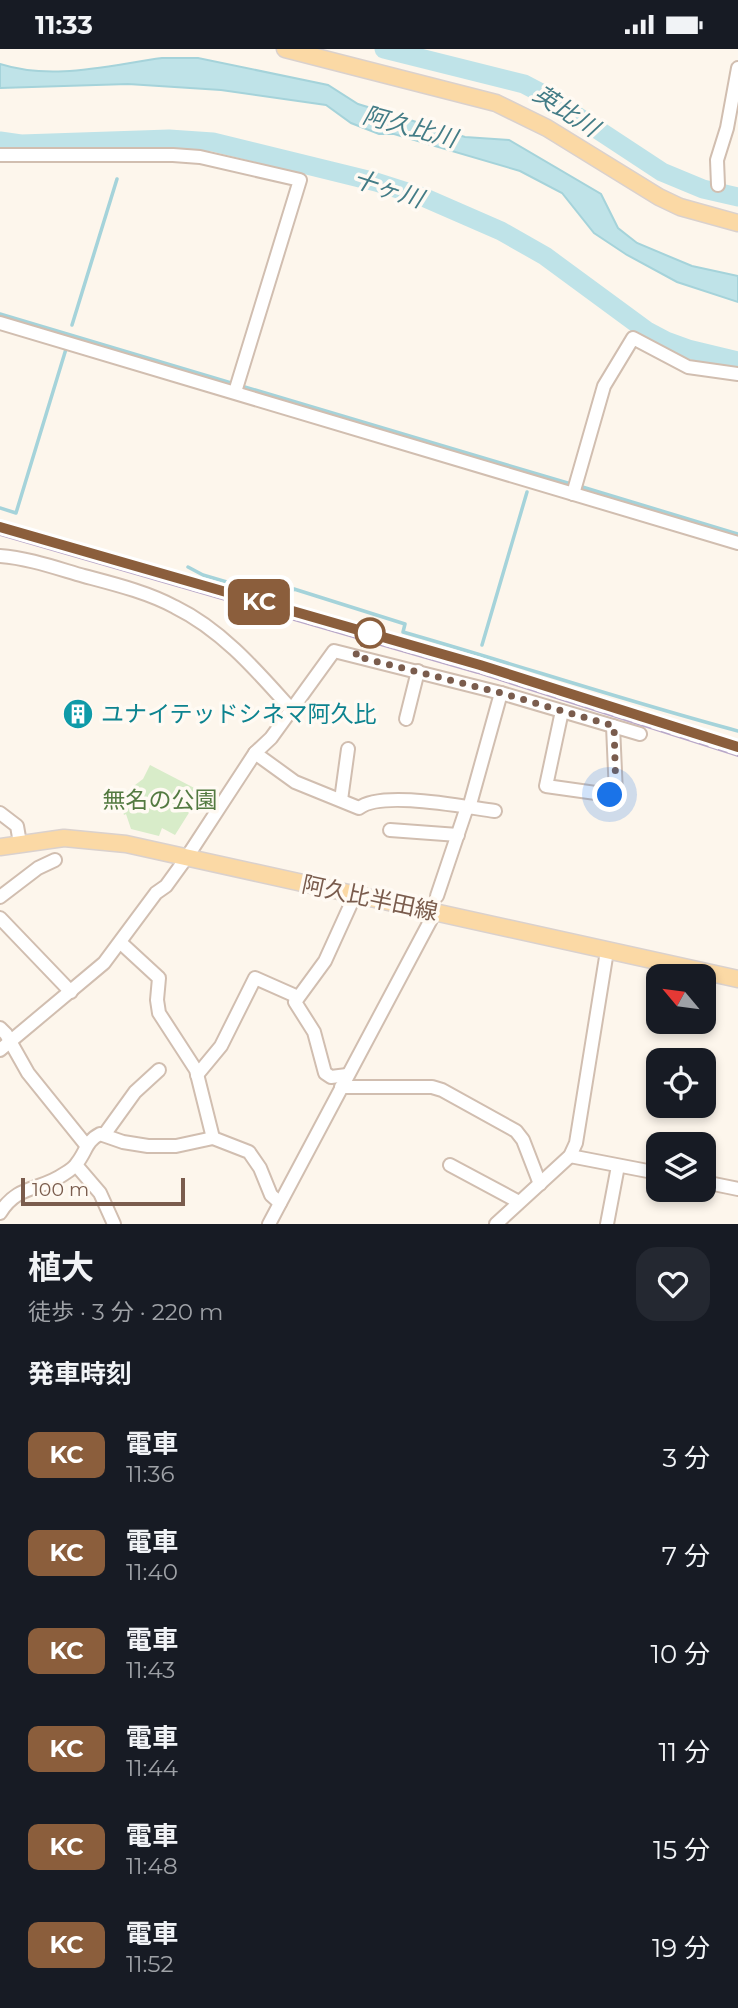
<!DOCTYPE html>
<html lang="ja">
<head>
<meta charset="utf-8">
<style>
  :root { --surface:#171b24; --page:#242831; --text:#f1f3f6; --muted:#9ea1a6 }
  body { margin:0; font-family:Montserrat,"Noto Sans JP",sans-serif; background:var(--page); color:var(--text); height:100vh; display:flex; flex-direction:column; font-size:26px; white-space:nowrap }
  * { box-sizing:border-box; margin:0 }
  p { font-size:23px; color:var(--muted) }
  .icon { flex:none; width:38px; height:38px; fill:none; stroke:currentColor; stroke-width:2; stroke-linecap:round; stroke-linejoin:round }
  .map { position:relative; height:1175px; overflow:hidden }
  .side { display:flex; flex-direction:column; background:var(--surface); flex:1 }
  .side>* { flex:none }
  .badge { padding:0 14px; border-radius:10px; font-size:24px; line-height:46px }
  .needle { width:46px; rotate:299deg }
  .controls { position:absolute; left:646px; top:915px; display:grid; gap:14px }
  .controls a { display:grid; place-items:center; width:70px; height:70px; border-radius:14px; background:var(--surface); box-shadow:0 4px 10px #0003; font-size:35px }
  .scale { position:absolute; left:21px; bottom:18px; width:164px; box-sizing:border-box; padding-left:7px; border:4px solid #7a5c4d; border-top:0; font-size:19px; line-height:24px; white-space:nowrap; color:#7a5c4d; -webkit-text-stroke:5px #fffaf3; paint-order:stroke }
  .you { position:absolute; width:35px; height:35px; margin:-18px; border:5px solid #fff; border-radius:50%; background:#1a73e8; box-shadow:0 0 0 10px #1a73e833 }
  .map>.badge { position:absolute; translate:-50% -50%; box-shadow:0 0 0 4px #fff }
  h2 { padding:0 28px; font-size:26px; line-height:63px }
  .round { display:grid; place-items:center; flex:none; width:74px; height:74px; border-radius:21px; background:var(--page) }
  .head { display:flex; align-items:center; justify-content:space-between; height:119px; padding:0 28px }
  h1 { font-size:33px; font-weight:700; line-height:52px }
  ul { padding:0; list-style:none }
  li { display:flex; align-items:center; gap:21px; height:98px; padding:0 28px }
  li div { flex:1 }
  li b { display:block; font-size:26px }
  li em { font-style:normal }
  li .badge { min-width:77px; font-weight:700; text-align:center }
  .status { display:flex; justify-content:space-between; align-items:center; height:49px; padding:0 35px; background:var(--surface); direction:ltr }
  .status svg { height:19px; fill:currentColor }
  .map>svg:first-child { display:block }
  .green { fill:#d8ecc9 }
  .water { fill:#bfe3e8; stroke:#a5d3da; stroke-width:2 }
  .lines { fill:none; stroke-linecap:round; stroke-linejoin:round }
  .stream { stroke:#a5d3da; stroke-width:3.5 }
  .river { stroke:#bfe3e8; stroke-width:19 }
  .minor-casing { stroke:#d1beb0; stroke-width:16 }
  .major-casing { stroke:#dad1cd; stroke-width:19 }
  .minor { stroke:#fff; stroke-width:12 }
  .major { stroke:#fbd9a5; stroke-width:16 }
  .rail-casing { stroke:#b9a8c9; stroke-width:6 }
  .rail { stroke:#fffaf3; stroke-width:3.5; stroke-dasharray:10; stroke-linecap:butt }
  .line-casing { stroke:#fff; stroke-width:16 }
  .line { stroke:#8b5e3c; stroke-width:10 }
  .walk { stroke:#7a5c4d; stroke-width:7; stroke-dasharray:0 12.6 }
  .stop-dot { fill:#fff; stroke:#8b5e3c; stroke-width:3.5 }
  .labels { text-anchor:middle; stroke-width:7; stroke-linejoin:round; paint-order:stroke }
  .culture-label { font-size:23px; fill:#0d838f; stroke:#fffaf3; text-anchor:start }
  .park-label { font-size:23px; fill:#537a41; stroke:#fffaf3 }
  .street-label { font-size:23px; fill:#7a5c4d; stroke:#fffaf3 }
  .water-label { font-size:24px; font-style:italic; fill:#437c86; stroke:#fffaf3 }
</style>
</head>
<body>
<div class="status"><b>11:33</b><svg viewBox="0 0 49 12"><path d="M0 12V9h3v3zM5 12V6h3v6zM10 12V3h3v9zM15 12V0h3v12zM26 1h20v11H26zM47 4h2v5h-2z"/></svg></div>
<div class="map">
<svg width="738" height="1175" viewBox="0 0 738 1175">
  <rect width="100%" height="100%" fill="#fdf6ec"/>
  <path class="green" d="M150,716l52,27 -27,43 -13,-7 -3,8 -28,-7 -5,-15 -2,1 -6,-17 25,-19z"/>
  <path class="water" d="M162,9h36l130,27 30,19 107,33 44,3 92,54 17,34 19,15 55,23 46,10v26l-61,-20 -50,-27 -33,-22 -32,-40 -42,-22 -126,-37h-15l-28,-11 -25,-18 -105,-15 -93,-6 -128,4v-24c53,17 109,1 162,-6z"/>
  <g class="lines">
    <g class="stream">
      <path d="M0,265l571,170"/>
      <path d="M72,276l45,-146"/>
      <path d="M579,437l159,48"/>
      <path d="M0,459l16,5 50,-164"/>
      <path d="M188,518l15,8 82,24 9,-10 111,35 -2,8c112,32 222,69 335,99"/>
      <path d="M482,596l45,-153"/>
    </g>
    <g class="river">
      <path d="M384,0l140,35 21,11 117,77 41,17 35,8"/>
      <path d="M0,92l21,3 148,-5 44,3 163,40 47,15 78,34 44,25 102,75 19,10 22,8 50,12"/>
    </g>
    <g class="minor-casing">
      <g id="minor">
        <path d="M0,106h173l27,2 100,23 -65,212"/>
        <path d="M718,136l-1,-25 10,-32 11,-60"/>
        <path d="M0,274l738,220"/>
        <path d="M573,445l31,-108 29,-48 55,29 50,7"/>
        <path d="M0,507c28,2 56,12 84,20 30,8 63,16 91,31 47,23 82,64 116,102"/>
        <path d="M562,662l-16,75 64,9 6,-1 -3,-68"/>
        <path d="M406,670l12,-48"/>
        <path d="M255,704l40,29 64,26c23,-18 105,-1 136,3"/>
        <path d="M341,751l7,-51"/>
        <path d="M469,759l32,-115"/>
        <path d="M0,764l17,13 3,17"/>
        <path d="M390,781l68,5"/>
        <path d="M437,847l30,-89"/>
        <path d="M0,848l38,-29 17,-8"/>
        <path d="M0,869l71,74"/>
        <path d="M121,894l38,35 -2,22 2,13 37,57 17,68"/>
        <path d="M0,979l6,6 22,39 58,72"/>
        <path d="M0,1001l104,-87 52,-70 10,-7 21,-29 68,-104 16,-15 63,-87 167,42 139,41"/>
        <path d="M197,1026l24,-29 34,-68 43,19"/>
        <path d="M347,1026l-16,2 -6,-4 -11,-41 -19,-30 30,-41 30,-66"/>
        <path d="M341,1038h91l10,3 74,41 7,9 17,44"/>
        <path d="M104,1086l31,-43 24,-22"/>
        <path d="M570,1107l88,17"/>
        <path d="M76,1116l24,28 14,31"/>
        <path d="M450,1116l69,37"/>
        <path d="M704,1133l34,7"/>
        <path d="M0,1164c18,-29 40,-22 64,-39 5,-3 10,-6 13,-11 9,-11 9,-22 23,-29l23,8 25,4h28l37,-8 36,14 11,16 11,27 9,8"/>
        <path d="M269,1175l166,-312"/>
        <path d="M496,1175l74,-68 6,-13 31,-192"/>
        <path d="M607,1175l11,-58"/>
      </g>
    </g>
    <g class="major-casing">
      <g id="major">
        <path d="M285,0l211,54 51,25 112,69 21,10 58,16"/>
        <path d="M0,798l64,-9 62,6 612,135"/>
      </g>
    </g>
    <use href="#minor" class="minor"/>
    <use href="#major" class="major"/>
    <g class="rail-casing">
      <path id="rail" d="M0,484l478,138 260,83"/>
    </g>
    <use href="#rail" class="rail"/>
  </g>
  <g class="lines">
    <g class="line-casing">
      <path id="line" d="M0,478l480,138 258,82"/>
    </g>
    <use href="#line" class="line"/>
    <path class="walk" d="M370,584l-15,23 146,37 113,33 2,68 -6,1"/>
  </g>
  <defs>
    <g id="building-disc" transform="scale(1.575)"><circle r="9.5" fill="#0f9aa8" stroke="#fffaf3"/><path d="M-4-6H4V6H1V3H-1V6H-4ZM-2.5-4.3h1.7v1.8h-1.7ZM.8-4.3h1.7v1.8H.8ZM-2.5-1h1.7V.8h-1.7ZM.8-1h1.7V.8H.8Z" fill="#fff"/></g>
  </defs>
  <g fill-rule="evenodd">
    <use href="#building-disc" x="78" y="665"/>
  </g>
  <circle class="stop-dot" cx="370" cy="584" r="14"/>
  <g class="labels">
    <g class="culture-label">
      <text x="101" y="673">ユナイテッドシネマ阿久比</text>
    </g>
    <g class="park-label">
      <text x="160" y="759">無名の公園</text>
    </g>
    <g class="street-label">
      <text transform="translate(370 849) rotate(12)" y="8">阿久比半田線</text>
    </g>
    <g class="water-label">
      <text transform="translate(566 62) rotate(33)" y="8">英比川</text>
      <text transform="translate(410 78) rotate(15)" y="8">阿久比川</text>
      <text transform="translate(388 140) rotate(18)" y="8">十ヶ川</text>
    </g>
  </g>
</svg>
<div class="controls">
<a><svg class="needle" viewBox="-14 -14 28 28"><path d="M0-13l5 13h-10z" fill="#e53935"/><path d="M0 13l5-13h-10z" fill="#9ea1a6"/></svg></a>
<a><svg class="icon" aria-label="locate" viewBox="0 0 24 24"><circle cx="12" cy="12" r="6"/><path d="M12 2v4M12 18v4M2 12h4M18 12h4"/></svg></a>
<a><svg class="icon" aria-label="layers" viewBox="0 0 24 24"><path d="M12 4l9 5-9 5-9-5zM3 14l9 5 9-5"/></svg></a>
</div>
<div class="scale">100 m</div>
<div class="you" style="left:610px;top:746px"></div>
<b class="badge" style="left:259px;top:553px;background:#8b5e3c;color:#fff">KC</b>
</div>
<section class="side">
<div class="head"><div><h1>植大</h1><p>徒歩 · 3 分 · 220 m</p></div><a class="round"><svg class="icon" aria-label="heart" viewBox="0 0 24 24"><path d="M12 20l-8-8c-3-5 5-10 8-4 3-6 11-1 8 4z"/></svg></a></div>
<h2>発車時刻</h2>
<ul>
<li><span class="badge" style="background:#8b5e3c;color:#fff">KC</span><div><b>電車</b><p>11:36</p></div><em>3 分</em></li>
<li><span class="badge" style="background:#8b5e3c;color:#fff">KC</span><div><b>電車</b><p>11:40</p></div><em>7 分</em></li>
<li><span class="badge" style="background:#8b5e3c;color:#fff">KC</span><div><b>電車</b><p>11:43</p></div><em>10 分</em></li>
<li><span class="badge" style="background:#8b5e3c;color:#fff">KC</span><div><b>電車</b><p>11:44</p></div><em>11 分</em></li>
<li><span class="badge" style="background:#8b5e3c;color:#fff">KC</span><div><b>電車</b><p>11:48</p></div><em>15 分</em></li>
<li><span class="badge" style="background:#8b5e3c;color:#fff">KC</span><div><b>電車</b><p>11:52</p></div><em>19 分</em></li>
</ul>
</section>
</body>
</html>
